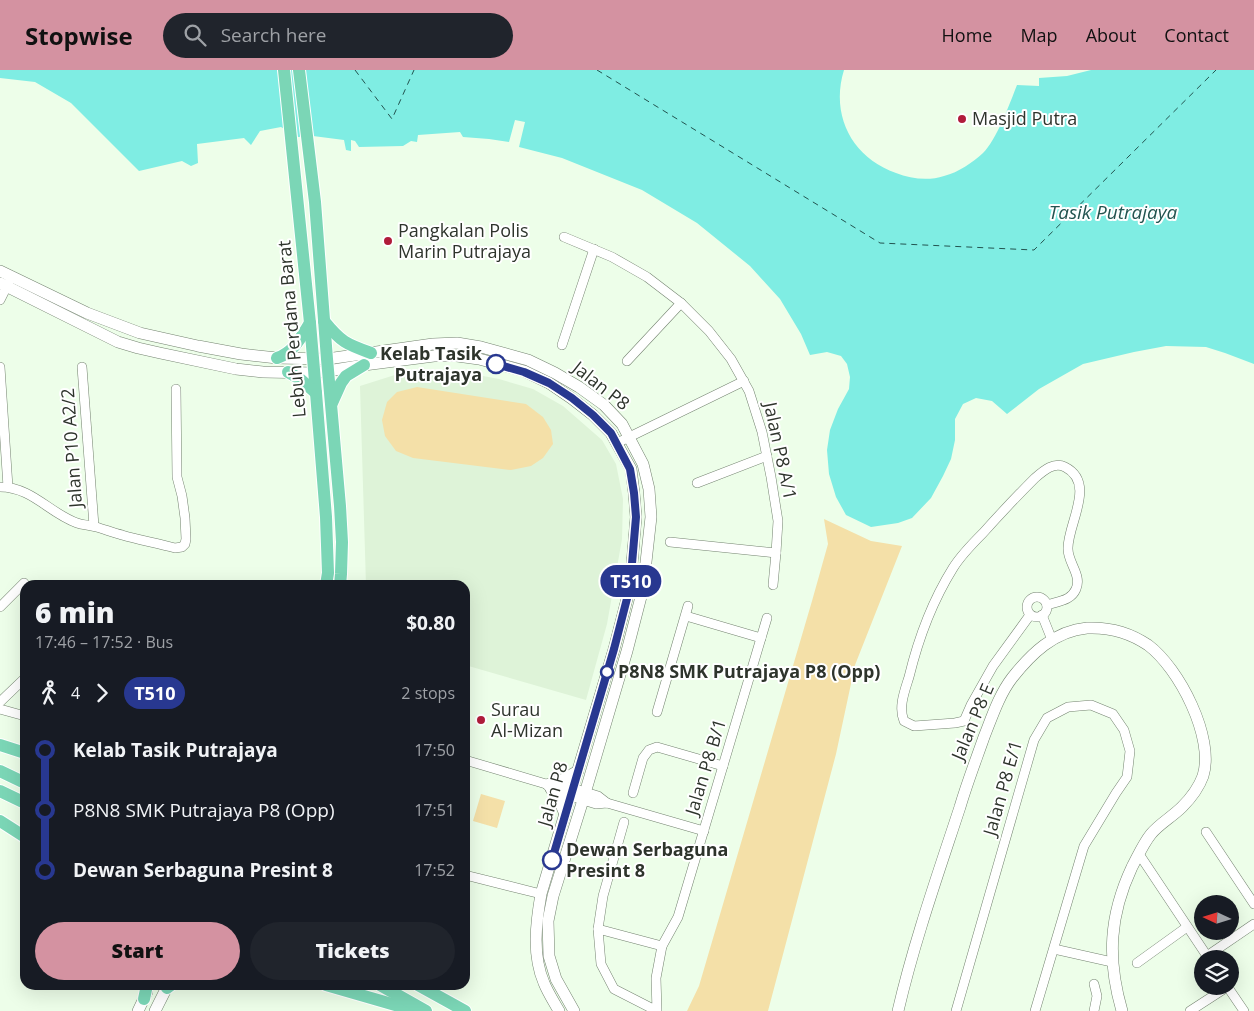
<!DOCTYPE html>
<html lang="en">
<head>
<meta charset="utf-8">
<style>
  :root { --surface:#171b24; --page:#20242c; --text:#f1f3f6; --muted:#9ea1a6; --accent:#d492a1 }
  body { margin:0; font-family:"Open Sans",sans-serif; background:var(--page); color:var(--text); height:100vh; display:flex; flex-direction:column; font-size:19px; white-space:nowrap }
  * { box-sizing:border-box; margin:0 }
  p { font-size:16px; color:var(--muted) }
  .icon { flex:none; width:28px; height:28px; fill:none; stroke:currentColor; stroke-width:2; stroke-linecap:round; stroke-linejoin:round }
  .map { position:relative; flex:1; overflow:hidden }
  .side { position:absolute; left:20px; top:510px; width:450px; height:410px; display:flex; flex-direction:column; background:var(--surface); border-radius:15px; box-shadow:0 5px 20px #0002 }
  .side>* { flex:none }
  .badge { padding:0 10px; border-radius:16px; font-size:18px; line-height:32px }
  .needle { width:32px; rotate:274deg }
  .controls { position:absolute; left:1194px; top:825px; display:grid; gap:10px }
  .controls a { display:grid; place-items:center; width:45px; height:45px; border-radius:50%; background:var(--surface); box-shadow:0 5px 20px #0002; font-size:25px }
  .map>.badge { position:absolute; translate:-50% -50%; box-shadow:0 0 0 2px #fff }
  .legs { display:flex; align-items:center; gap:8px; height:55px; padding:0 15px; font-size:16px }
  .legs p { margin-inline-start:auto }
  .summary { display:flex; align-items:center; justify-content:space-between; height:85px; padding:0 15px }
  h1 { font-size:28px; font-weight:800; line-height:38px }
  .primary-button { display:flex; gap:10px; margin-top:auto; padding:10px 15px }
  .primary-button a { flex:1; height:58px; border-radius:30px; background:var(--accent); color:#111; font-size:20px; font-weight:800; line-height:58px; text-align:center }
  .primary-button a+a { background:var(--page); color:var(--text) }
  ul { padding:0 15px; list-style:none }
  li { display:flex; align-items:center; gap:18px; height:60px; font-size:19px }
  li i { display:grid; place-items:center; width:8px; height:100%; margin:0 6px; background:currentColor }
  li i::after { content:''; width:12px; height:12px; margin:-6px; border:4px solid; border-radius:50%; background:var(--surface) }
  li p { margin-inline-start:auto }
  li:first-child i { background:linear-gradient(#0000 50%,currentColor 0) }
  li:last-child i { background:linear-gradient(currentColor 50%,#0000 0) }
  header { display:flex; align-items:center; gap:30px; box-sizing:border-box; height:70px; padding:0 25px; background:var(--accent); color:#111 }
  header strong { font-size:24px }
  nav { display:flex; gap:28px; margin-inline-start:auto; font-size:18px }
  .search { width:350px; height:45px; background:var(--page); display:flex; align-items:center; gap:12px; box-sizing:border-box; padding:0 18px; border-radius:28px; color:var(--muted); font-size:19px }
  .map>svg:first-child { display:block }
  .built { fill:#def3d8 }
  .green { fill:#f4e0a8 }
  .water { fill:#7fede3 }
  .lines { fill:none; stroke-linecap:round; stroke-linejoin:round }
  .ferry { stroke:#235450; stroke-width:1; stroke-dasharray:6 5; stroke-linecap:butt }
  .street-casing { stroke:#748370; stroke-width:10 }
  .secondary-casing { stroke:#748370; stroke-width:12 }
  .primary-casing { stroke:#fff; stroke-width:14 }
  .street { stroke:#fff; stroke-width:9 }
  .secondary { stroke:#fff; stroke-width:11 }
  .primary { stroke:#7bd6b6; stroke-width:12 }
  .line-1-casing { stroke:#fff; stroke-width:11 }
  .line-1 { stroke:#283890; stroke-width:8 }
  .poi-dot { fill:#b01c3a; stroke:#fff; stroke-width:2 }
  .stop-1-dot { fill:#fff; stroke:#283890; stroke-width:2.5 }
  .labels { text-anchor:middle; stroke-width:4; stroke-linejoin:round; paint-order:stroke }
  .poi-label { font-size:18px; fill:#2e342c; stroke:#fff; text-anchor:start }
  .street-label { font-size:18px; fill:#2e342c; stroke:#fff }
  .stop-label { font-size:18px; font-weight:bold; fill:#2e342c; stroke:#fff; text-anchor:start }
  .water-label { font-size:19px; font-style:italic; fill:#235450; stroke:#fff }
</style>
</head>
<body>
<header>
<strong>Stopwise</strong>
<div class="search"><svg class="icon" aria-label="search" viewBox="0 0 24 24"><circle cx="10" cy="10" r="6"/><path d="M15 15l6 6"/></svg>Search here</div>
<nav><a>Home</a><a>Map</a><a>About</a><a>Contact</a></nav>
</header>
<div class="map">
<svg width="1254" height="941" viewBox="0 0 1254 941">
  <rect width="100%" height="100%" fill="#edfee9"/>
  <path class="built" d="M426,301l41,2 32,6 34,10 30,17 39,34 14,24 7,35 -1,40 -15,85 -21,76 -121,-35v-80h-99l-6,-199 38,-12z"/>
  <g class="green">
    <path d="M417,317l109,17 17,13 8,13 2,14 -10,14 -12,8 -20,4 -98,-12 -17,-7 -11,-15 -3,-16 5,-18 10,-10z"/>
    <path d="M824,449l47,22 31,5 -47,119 -19,89 -68,257h-81l12,-25 113,-385 16,-57z"/>
    <path d="M481,724l24,7 -8,27 -24,-7z"/>
  </g>
  <path class="water" d="M0,0h844c-14,45 8,88 52,103 15,6 33,8 48,3 15,-4 28,-13 39,-23 13,-12 27,-50 34,-68l22,1v-8l28,-2 24,-6h163v294l-29,-11 -19,-6 -40,-1 -32,6 -51,12 -44,25 -32,25 -15,-13 -16,-3 -13,6 -8,15v21l-4,19 -8,17 -12,22 -19,20 -14,5 -27,4 -25,-12 -10,-18 -7,-23 -2,-24 3,-20 8,-21 11,-20 1,-12 -3,-13 -6,-8 -14,-4 -17,3 -9,-21 -21,-35 -30,-33 -53,-43 -55,-33 -80,-32 -43,-11 6,-25 -10,-2 -6,22 -20,-3 -26,-2 -3,-5 -42,3 -1,7 -6,-1 -8,5 -44,1 -4,-6 -4,-1v11l-5,-1 -2,-10 -31,-4 -15,1 -17,-10 -21,4 -9,14 -7,-7 -47,6 1,19 -7,3 -9,-5 -43,10 -68,-68 -36,-21 -35,-4z"/>
  <g class="lines">
    <g class="ferry">
      <path d="M355,0l37,49 22,-49"/>
      <path d="M597,0l283,173 154,7 182,-180"/>
    </g>
    <g class="street-casing">
      <g id="street">
        <path d="M564,167l48,20 35,20 34,26 28,28 22,28 18,32 13,41 9,45 7,44 -2,32 -3,32"/>
        <path d="M0,230l9,-18"/>
        <path d="M562,275l32,-96"/>
        <path d="M627,291l54,-58"/>
        <path d="M0,297l8,120"/>
        <path d="M82,297l12,159"/>
        <path d="M617,373l127,-62"/>
        <path d="M697,413l70,-27"/>
        <path d="M0,417c32,0 49,26 77,36 6,2 12,2 19,4 8,2 17,6 26,8 17,5 35,8 53,13l7,-1 3,-3 1,-5 -1,-21 -3,-22 -5,-19 -1,-88"/>
        <path d="M670,472l106,11"/>
        <circle cx="1037" cy="537" r="10"/>
        <path d="M0,537l24,-24"/>
        <path d="M1030,545l-37,51 -22,39 -7,16 -9,2 -41,3 -10,-5c-6,-14 1,-31 5,-44 9,-37 24,-77 44,-109 8,-13 19,-24 30,-35 17,-19 34,-37 52,-55 8,-7 19,-17 30,-11 32,16 2,58 3,82 0,14 14,26 8,40 -5,12 -18,12 -29,16"/>
        <path d="M1042,545l10,25"/>
        <path d="M686,546l75,22"/>
        <path d="M0,632l25,-24"/>
        <path d="M0,639l25,7"/>
        <path d="M657,642l31,-106"/>
        <path d="M465,690l81,24 7,-2 32,10 13,4 9,7"/>
        <path d="M546,714l5,5 32,11 13,4 11,-1 97,28"/>
        <path d="M633,723l10,-35 6,-8 8,-3 66,19"/>
        <path d="M624,752l-21,74 -5,33 3,35 13,25 43,22 -1,-33 6,-32 16,-29 89,-299"/>
        <path d="M1206,762l48,72"/>
        <path d="M1139,784l70,105"/>
        <path d="M465,805l76,19"/>
        <path d="M598,859l64,17"/>
        <path d="M1054,879l58,13"/>
        <path d="M1207,886l47,-32"/>
        <path d="M1137,893l50,-36"/>
        <path d="M1094,914l3,12 -3,15"/>
        <path d="M1227,916l17,25"/>
        <path d="M956,941l78,-271 13,-22 21,-11 23,-2 22,9 11,16 6,21 -3,26 -11,16 -32,53 -49,165"/>
        <path d="M1190,941l37,-24"/>
      </g>
    </g>
    <g class="secondary-casing">
      <g id="secondary">
        <path d="M0,201l87,42 53,20 58,13 43,8 36,4 50,1 106,-15 24,-1 24,4 47,13 27,13 24,14 25,18 18,19 21,40 6,25 2,28 -8,72 -16,62 -44,149 -30,96 -5,25 1,35 7,23 18,32"/>
        <path d="M0,213l118,59 20,6 22,5 76,16 27,3 51,1 14,-2 36,-6 70,-9h23l22,3 45,12 25,12 22,15 22,17 18,18 20,36 3,24 2,24 -6,70 -16,62 -73,245c-5,29 -9,61 3,89 4,10 10,19 15,28"/>
        <path d="M553,712l9,-2 16,-9"/>
        <path d="M551,719l7,9 7,16"/>
        <path d="M138,941l9,-19"/>
        <path d="M155,941l13,-26"/>
        <path d="M898,941c16,-69 40,-137 62,-204 7,-24 16,-47 24,-70 8,-20 15,-42 28,-59 19,-24 42,-47 75,-50 22,-1 42,4 61,17 31,23 67,93 55,131 -4,11 -13,23 -21,31 -10,10 -23,17 -31,27 -8,10 -13,22 -19,33 -23,49 -25,92 -10,144"/>
      </g>
    </g>
    <g class="primary-casing">
      <g id="primary">
        <path d="M284,0l26,253 6,70 10,124 2,56 -2,12"/>
        <path d="M299,0l16,132 12,157 13,147 2,36 -1,32 -1,11"/>
        <path d="M324,251c17,21 22,23 47,32"/>
        <path d="M277,288c17,-6 24,-21 33,-35"/>
        <path d="M288,302l12,7 16,14"/>
        <path d="M332,333l9,-20 5,-7 18,-11"/>
        <path d="M0,675l25,8"/>
        <path d="M0,701l25,12"/>
        <path d="M0,721l25,12"/>
        <path d="M0,751l25,16"/>
        <path d="M326,915l90,26"/>
        <path d="M380,915l46,26"/>
        <path d="M418,915l47,26"/>
        <path d="M167,918l4,-3"/>
        <path d="M144,929l3,-14"/>
      </g>
    </g>
    <use href="#street" class="street"/>
    <use href="#secondary" class="secondary"/>
    <use href="#primary" class="primary"/>
  </g>
  <g class="lines">
    <g class="line-1-casing">
      <path id="line-1" d="M496,294l28,8 25,11 23,15 21,17 18,18 19,36 4,24 2,24 -6,70 -16,62 -62,211"/>
    </g>
    <use href="#line-1" class="line-1"/>
  </g>
  <g class="poi-dot">
    <circle cx="962" cy="49" r="5"/>
    <circle cx="388" cy="171" r="5"/>
    <circle cx="481" cy="650" r="5"/>
  </g>
  <g class="stop-1-dot">
    <circle cx="496" cy="294" r="9"/>
    <circle cx="607" cy="602" r="6"/>
    <circle cx="552" cy="790" r="9"/>
  </g>
  <g class="labels">
    <g class="poi-label">
      <text x="972" y="55">Masjid Putra</text>
      <text x="398" y="167">Pangkalan Polis<tspan x="398" dy="21">Marin Putrajaya</tspan></text>
      <text x="491" y="646">Surau<tspan x="491" dy="21">Al-Mizan</tspan></text>
    </g>
    <g class="street-label">
      <text transform="translate(292 259) rotate(-95)" y="6">Lebuh Perdana Barat</text>
      <text transform="translate(601 316) rotate(38)" y="6">Jalan P8</text>
      <text transform="translate(72 378) rotate(-94)" y="6">Jalan P10 A2/2</text>
      <text transform="translate(780 381) rotate(78)" y="6">Jalan P8 A/1</text>
      <text transform="translate(973 652) rotate(-67)" y="6">Jalan P8 E</text>
      <text transform="translate(706 697) rotate(-73)" y="6">Jalan P8 B/1</text>
      <text transform="translate(1003 718) rotate(-74)" y="6">Jalan P8 E/1</text>
      <text transform="translate(553 724) rotate(-74)" y="6">Jalan P8</text>
    </g>
    <g class="stop-label">
      <text x="482" y="290" text-anchor="end">Kelab Tasik<tspan x="482" dy="21">Putrajaya</tspan></text>
      <text x="618" y="608">P8N8 SMK Putrajaya P8 (Opp)</text>
      <text x="566" y="786">Dewan Serbaguna<tspan x="566" dy="21">Presint 8</tspan></text>
    </g>
    <g class="water-label">
      <text x="1113" y="149">Tasik Putrajaya</text>
    </g>
  </g>
</svg>
<div class="controls">
<a><svg class="needle" viewBox="-14 -14 28 28"><path d="M0-13l5 13h-10z" fill="#e53935"/><path d="M0 13l5-13h-10z" fill="#9ea1a6"/></svg></a>
<a><svg class="icon" aria-label="layers" viewBox="0 0 24 24"><path d="M12 4l9 5-9 5-9-5zM3 14l9 5 9-5"/></svg></a>
</div>
<b class="badge" style="left:631px;top:511px;background:#283890;color:#fff">T510</b>
<section class="side">
<div class="summary"><div><h1>6 min</h1><p>17:46 – 17:52 · Bus</p></div><b>$0.80</b></div>
<div class="legs"><svg class="icon" aria-label="walk" viewBox="0 0 24 24"><circle cx="13" cy="4" r="2"/><path d="M13 8l-2 6 4 7M11 14l-3 7M7 12l3-4h3l4 4"/></svg>4<svg class="icon" aria-label="forward" viewBox="0 0 24 24"><path d="M9 5l7 7-7 7"/></svg><b class="badge" style="background:#283890;color:#fff">T510</b><p>2 stops</p></div>
<ul>
<li><i style="color:#283890"></i><b>Kelab Tasik Putrajaya</b><p>17:50</p></li>
<li><i style="color:#283890"></i><span>P8N8 SMK Putrajaya P8 (Opp)</span><p>17:51</p></li>
<li><i style="color:#283890"></i><b>Dewan Serbaguna Presint 8</b><p>17:52</p></li>
</ul>
<div class="primary-button"><a>Start</a><a>Tickets</a></div>
</section>
</div>
</body>
</html>
